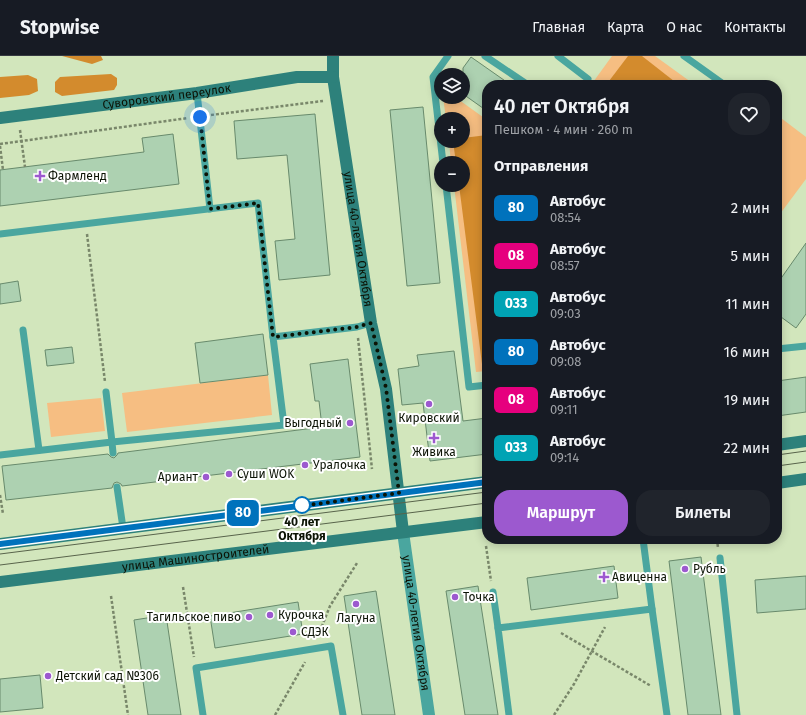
<!DOCTYPE html>
<html lang="ru">
<head>
<meta charset="utf-8">
<style>
  :root { --surface:#171b24; --page:#20242c; --text:#f1f3f6; --muted:#9ea1a6; --line:#363941; --accent:#9c59cf }
  body { margin:0; font-family:"Fira Sans",sans-serif; background:var(--page); color:var(--text); height:100vh; display:flex; flex-direction:column; font-size:15px; white-space:nowrap }
  * { box-sizing:border-box; margin:0 }
  p { font-size:13px; color:var(--muted) }
  .icon { flex:none; width:22px; height:22px; fill:none; stroke:currentColor; stroke-width:2; stroke-linecap:round; stroke-linejoin:round }
  .map { position:relative; flex:1; overflow:hidden }
  .panel { position:absolute; left:482px; top:24px; width:300px; height:464px; display:flex; flex-direction:column; background:var(--surface); border-radius:16px; box-shadow:0 2px 10px #0003 }
  .panel>* { flex:none }
  .badge { padding:0 8px; border-radius:6px; font-size:14px; line-height:26px }
  .fabs { position:absolute; left:434px; top:12px; display:grid; gap:8px }
  .fabs a { display:grid; place-items:center; width:36px; height:36px; border-radius:50%; background:var(--surface); box-shadow:0 2px 10px #0003; font-size:20px }
  .you { position:absolute; width:20px; height:20px; margin:-10px; border:3px solid #fff; border-radius:50%; background:#1a73e8; box-shadow:0 0 0 6px #1a73e833 }
  .map>.badge { position:absolute; translate:-50% -50%; box-shadow:0 0 0 2px #fff }
  h2 { padding:0 12px; font-size:15px; line-height:36px }
  .round { display:grid; place-items:center; flex:none; width:42px; height:42px; border-radius:16px; background:var(--page) }
  .summary { display:flex; align-items:center; justify-content:space-between; height:68px; padding:0 12px }
  h1 { font-size:19px; font-weight:600; line-height:30px }
  .cta { display:flex; gap:8px; margin-top:auto; padding:8px 12px }
  .cta a { flex:1; height:46px; border-radius:16px; background:var(--accent); color:#fff; font-size:16px; font-weight:600; line-height:46px; text-align:center }
  .cta a+a { background:var(--page); color:var(--text) }
  ul { padding:0; list-style:none }
  li { display:flex; align-items:center; gap:12px; height:48px; padding:0 12px }
  li div { flex:1 }
  li b { display:block; font-size:15px }
  li em { font-style:normal }
  li .badge { min-width:44px; font-weight:700; text-align:center }
  header { display:flex; align-items:center; gap:24px; box-sizing:border-box; height:56px; padding:0 20px; background:var(--surface); border-bottom:1px solid var(--line) }
  header strong { font-size:19px }
  nav { display:flex; gap:22px; margin-inline-start:auto; font-size:14px }
  .map>svg:first-child { display:block }
  .green { fill:#f6be82 }
  .forest { fill:#d38b2d }
  .building { fill:#add1b1; stroke:#688a6c }
  .lines { fill:none; stroke-linecap:round; stroke-linejoin:round }
  .path { stroke:#79876a; stroke-width:2.5; stroke-dasharray:3 2; stroke-linecap:butt }
  .lane { stroke:#4aa69f; stroke-width:7 }
  .street { stroke:#4aa69f; stroke-width:12 }
  .secondary { stroke:#2d817b; stroke-width:12 }
  .tram { stroke:#58644b; stroke-width:1 }
  .line-casing { stroke:#fff; stroke-width:9 }
  .line { stroke:#0072bc; stroke-width:6 }
  .walk { stroke:#0c1305; stroke-width:4; stroke-dasharray:0 7.2 }
  .poi-dot { fill:#9c59cf; stroke:#fff; stroke-width:1.5 }
  .stop-dot { fill:#fff; stroke:#0072bc; stroke-width:2 }
  .labels { text-anchor:middle; stroke-width:4; stroke-linejoin:round; paint-order:stroke }
  .street-label { font-size:12px; fill:#0c1305; stroke:#fff }
  .poi-label { font-size:12px; fill:#0c1305; stroke:#fff; text-anchor:start }
  .stop-label { font-size:12px; font-weight:bold; fill:#0c1305; stroke:#fff }
</style>
</head>
<body>
<header>
<strong>Stopwise</strong>
<nav><a>Главная</a><a>Карта</a><a>О нас</a><a>Контакты</a></nav>
</header>
<div class="map">
<svg width="806" height="659" viewBox="0 0 806 659">
  <rect width="100%" height="100%" fill="#d2e6bc"/>
  <g class="green">
    <path d="M612,0h43l40,29h-104z"/>
    <path d="M443,41h12l32,23v251l-11,1 -22,-187h9v-22h-12l-2,-22h14v-22h-17z"/>
    <path d="M777,59l29,22v42l-29,39z"/>
    <path d="M268,319l4,40 -145,17 -5,-39z"/>
    <path d="M101,342l4,33 -54,6 -4,-34z"/>
  </g>
  <g class="forest">
    <path d="M62,0h39l2,4 -11,4z"/>
    <path d="M628,0h14l37,29h-73z"/>
    <path d="M111,18l6,4v7l-3,5 -52,6 -7,-4v-10l5,-5z"/>
    <path d="M28,19l9,4 1,12 -9,4 -29,3v-21z"/>
    <path d="M487,79v228l-5,1 -23,-179h4v-22h-7l-3,-22h10v-3z"/>
  </g>
  <g class="building">
    <path d="M471,1l40,28h-24v26l-24,-17v-26z"/>
    <path d="M423,51l17,176 -33,3 -17,-176z"/>
    <path d="M315,58l15,161 -51,5 -4,-39 20,-2 -8,-84 -50,4 -3,-38z"/>
    <path d="M173,78l6,50 -179,22v-36l144,-18 -2,-14z"/>
    <path d="M806,187v71l-10,14 -19,-14v-30z"/>
    <path d="M18,225l3,20 -21,3v-20z"/>
    <path d="M263,278l5,41 -68,8 -5,-40z"/>
    <path d="M72,291l2,16 -27,3 -2,-16z"/>
    <path d="M454,295l9,70 24,-3v36l-57,7 -7,-58 -21,2 -4,-36 21,-3 -2,-11z"/>
    <path d="M348,303l12,98 -238,29 -1,-2 -4,-2 -3,1 -2,5 -106,12 -4,-34 106,-12 3,3 3,1 3,-3 1,-2 204,-26 -3,-26h-4l-5,-37z"/>
    <path d="M806,321v35l-29,4v-35z"/>
    <path d="M701,501l20,158h-33l-19,-154z"/>
    <path d="M614,510l4,32 -87,12 -4,-32z"/>
    <path d="M806,520v33l-49,4 -2,-33z"/>
    <path d="M478,530l20,129h-33l-19,-124z"/>
    <path d="M376,535l19,124h-33l-18,-119z"/>
    <path d="M298,546l5,32 -88,14 -5,-32z"/>
    <path d="M166,559l15,100h-33l-14,-95z"/>
    <path d="M40,619l3,33 -43,4v-33z"/>
  </g>
  <g class="lines">
    <g class="path">
      <path d="M211,59l112,-14"/>
      <path d="M20,74l5,37"/>
      <path d="M0,88l188,-26"/>
      <path d="M0,90l3,24"/>
      <path d="M87,178l18,148"/>
      <path d="M358,282l14,131"/>
      <path d="M0,439l3,19"/>
      <path d="M717,483l1,9"/>
      <path d="M486,490l5,35"/>
      <path d="M183,531l11,70"/>
      <path d="M111,540l17,119"/>
      <path d="M561,577l90,53"/>
      <path d="M318,580l12,-30 27,-43"/>
      <path d="M275,659l30,-53"/>
      <path d="M554,659l20,-31 31,-57"/>
    </g>
    <g class="lane">
      <path d="M485,0l43,29"/>
      <path d="M558,0l30,23"/>
      <path d="M684,0l38,27"/>
      <path d="M197,37l13,116"/>
      <path d="M443,107l-10,-86 15,-21"/>
      <path d="M446,129l23,202 18,-2"/>
      <path d="M0,178l258,-31 15,134"/>
      <path d="M23,274l16,120"/>
      <path d="M777,293l29,-3"/>
      <path d="M113,397l-1,-11 172,-17 -11,-88 84,-10 14,-4"/>
      <path d="M0,399l112,-13 -6,-50"/>
      <path d="M117,431l6,41"/>
      <path d="M643,483l9,70"/>
      <path d="M720,502l17,157"/>
      <path d="M493,536l5,36"/>
      <path d="M203,659l-7,-47 135,-22 12,69"/>
      <path d="M509,659l-11,-87 154,-19 15,106"/>
    </g>
    <path class="street" id="s1" d="M403,476l26,183"/>
    <g class="secondary">
      <path id="s2" d="M333,0v21l38,246 15,66 17,143"/>
      <path id="s3" d="M0,62l197,-25 100,-16h36"/>
      <path d="M777,389l29,-4"/>
      <path d="M777,427l29,-4"/>
      <path d="M0,488l487,-62"/>
      <path id="s4" d="M0,526l487,-60"/>
    </g>
    <g class="tram">
      <path d="M777,399l29,-4"/>
      <path d="M777,410l29,-4"/>
      <path d="M0,498l487,-62"/>
      <path d="M0,509l487,-62"/>
    </g>
  </g>
  <g class="lines">
    <g class="line-casing">
      <path id="line" d="M0,488l487,-62"/>
    </g>
    <use href="#line" class="line"/>
    <path class="walk" d="M200,61l10,92 48,-6 15,134 84,-10 14,-4 15,65 13,105 -98,13 1,-1"/>
  </g>
  <g class="poi-dot">
    <path d="M38 114h4v4h4v4h-4v4h-4v-4h-4v-4h4z"/>
    <circle cx="429" cy="348" r="4"/>
    <circle cx="350" cy="367" r="4"/>
    <path d="M432 376h4v4h4v4h-4v4h-4v-4h-4v-4h4z"/>
    <circle cx="305" cy="409" r="4"/>
    <circle cx="229" cy="418" r="4"/>
    <circle cx="206" cy="421" r="4"/>
    <circle cx="685" cy="513" r="4"/>
    <path d="M602 515h4v4h4v4h-4v4h-4v-4h-4v-4h4z"/>
    <circle cx="455" cy="541" r="4"/>
    <circle cx="356" cy="548" r="4"/>
    <circle cx="270" cy="559" r="4"/>
    <circle cx="249" cy="561" r="4"/>
    <circle cx="293" cy="576" r="4"/>
    <circle cx="48" cy="620" r="4"/>
  </g>
  <circle class="stop-dot" cx="302" cy="449" r="8"/>
  <g class="labels">
    <g class="street-label">
      <text dy="4" stroke="none"><textPath href="#s3" startOffset="168">Суворовский переулок</textPath></text>
      <text dy="4" stroke="none"><textPath href="#s2" startOffset="185">улица 40-летия Октября</textPath></text>
      <text dy="4" stroke="none"><textPath href="#s4" startOffset="197">улица Машиностроителей</textPath></text>
      <text dy="4" stroke="none"><textPath href="#s1" startOffset="92">улица 40-летия Октября</textPath></text>
    </g>
    <g class="poi-label">
      <text x="48" y="124">Фармленд</text>
      <text x="429" y="366" text-anchor="middle">Кировский</text>
      <text x="342" y="371" text-anchor="end">Выгодный</text>
      <text x="434" y="400" text-anchor="middle">Живика</text>
      <text x="313" y="413">Уралочка</text>
      <text x="237" y="422">Суши WOK</text>
      <text x="198" y="425" text-anchor="end">Ариант</text>
      <text x="693" y="517">Рубль</text>
      <text x="612" y="525">Авиценна</text>
      <text x="463" y="545">Точка</text>
      <text x="278" y="563">Курочка</text>
      <text x="241" y="565" text-anchor="end">Тагильское пиво</text>
      <text x="356" y="566" text-anchor="middle">Лагуна</text>
      <text x="301" y="580">СДЭК</text>
      <text x="56" y="624">Детский сад №306</text>
    </g>
    <g class="stop-label">
      <text x="302" y="470">40 лет<tspan x="302" dy="14">Октября</tspan></text>
    </g>
  </g>
</svg>
<div class="fabs">
<a><svg class="icon" aria-label="layers" viewBox="0 0 24 24"><path d="M12 4l9 5-9 5-9-5zM3 14l9 5 9-5"/></svg></a>
<a>+</a>
<a>−</a>
</div>
<div class="you" style="left:200px;top:61px"></div>
<b class="badge" style="left:243px;top:457px;background:#0072bc;color:#fff">80</b>
<section class="panel">
<div class="summary"><div><h1>40 лет Октября</h1><p>Пешком · 4 мин · 260 m</p></div><a class="round"><svg class="icon" aria-label="heart" viewBox="0 0 24 24"><path d="M12 20l-8-8c-3-5 5-10 8-4 3-6 11-1 8 4z"/></svg></a></div>
<h2>Отправления</h2>
<ul>
<li><span class="badge" style="background:#0072bc;color:#fff">80</span><div><b>Автобус</b><p>08:54</p></div><em>2 мин</em></li>
<li><span class="badge" style="background:#e6007e;color:#fff">08</span><div><b>Автобус</b><p>08:57</p></div><em>5 мин</em></li>
<li><span class="badge" style="background:#00a3b4;color:#fff">033</span><div><b>Автобус</b><p>09:03</p></div><em>11 мин</em></li>
<li><span class="badge" style="background:#0072bc;color:#fff">80</span><div><b>Автобус</b><p>09:08</p></div><em>16 мин</em></li>
<li><span class="badge" style="background:#e6007e;color:#fff">08</span><div><b>Автобус</b><p>09:11</p></div><em>19 мин</em></li>
<li><span class="badge" style="background:#00a3b4;color:#fff">033</span><div><b>Автобус</b><p>09:14</p></div><em>22 мин</em></li>
</ul>
<div class="cta"><a>Маршрут</a><a>Билеты</a></div>
</section>
</div>
</body>
</html>
